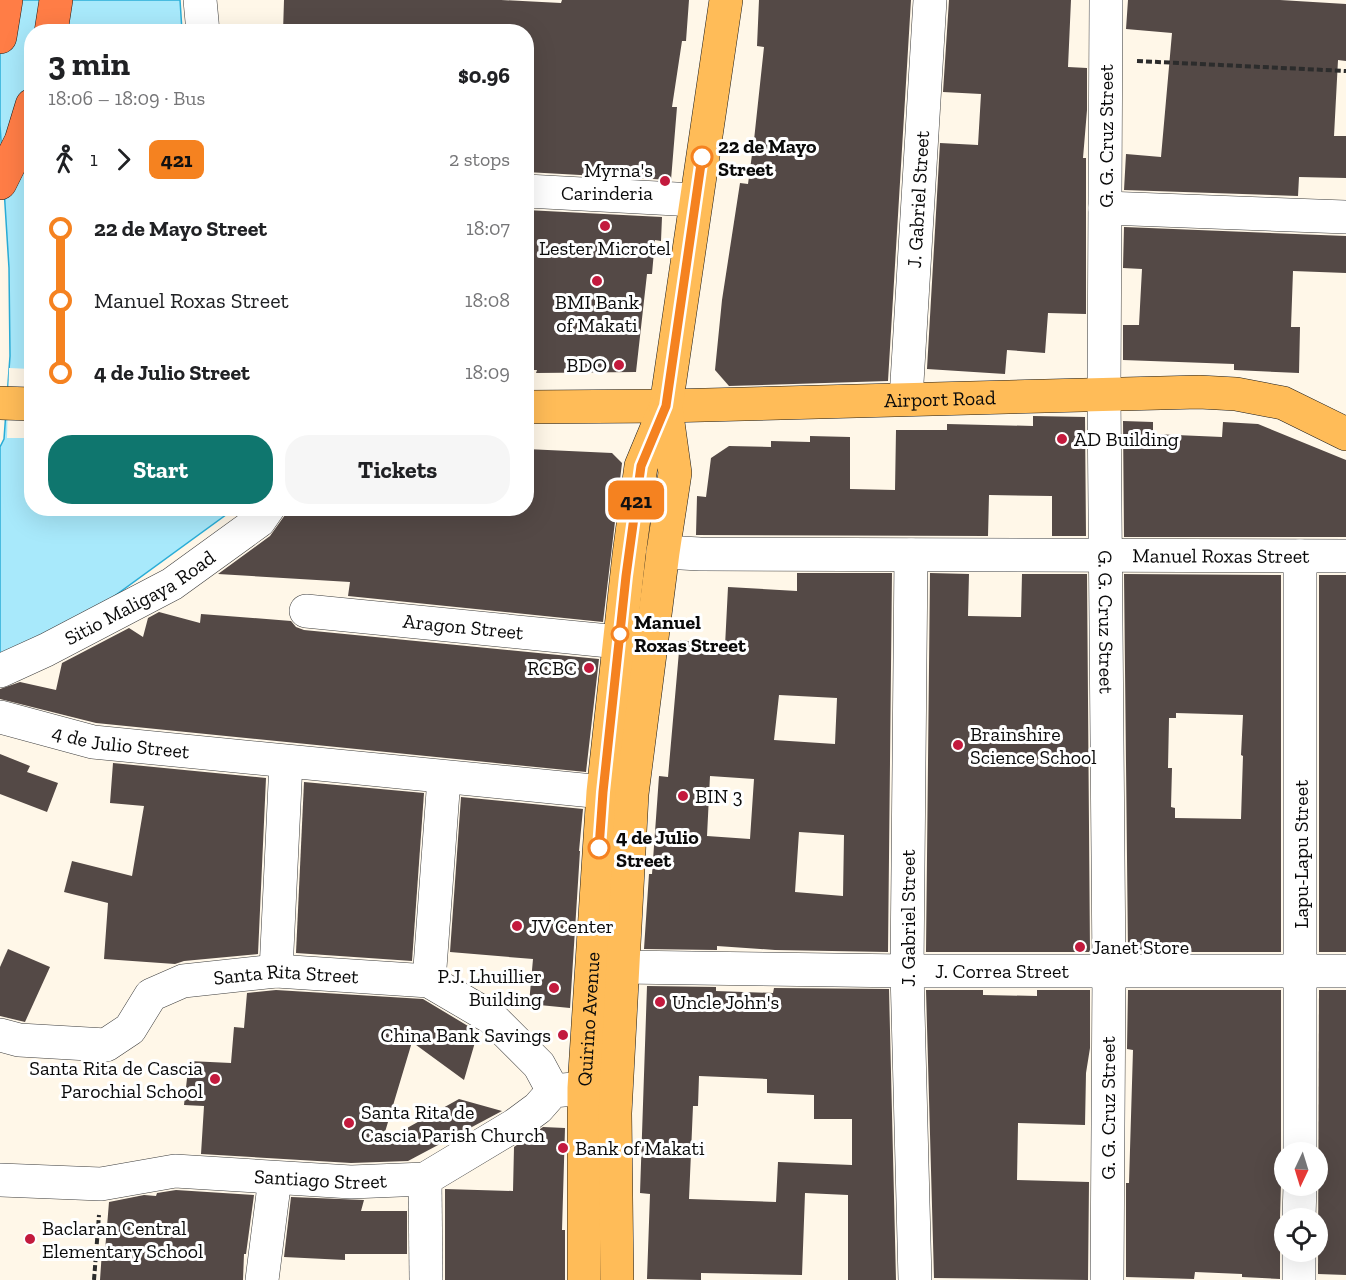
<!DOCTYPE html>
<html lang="en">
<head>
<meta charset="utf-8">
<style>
  :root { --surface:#fff; --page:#f6f6f6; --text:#202124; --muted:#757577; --accent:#0f766e }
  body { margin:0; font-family:"Zilla Slab",serif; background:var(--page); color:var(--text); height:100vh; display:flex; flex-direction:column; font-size:22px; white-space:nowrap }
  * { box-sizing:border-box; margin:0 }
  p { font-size:20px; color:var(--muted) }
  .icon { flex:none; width:33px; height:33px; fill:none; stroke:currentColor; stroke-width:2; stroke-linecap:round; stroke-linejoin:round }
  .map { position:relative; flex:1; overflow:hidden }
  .panel { position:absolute; left:24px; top:24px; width:510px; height:492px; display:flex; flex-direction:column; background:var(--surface); border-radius:24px; box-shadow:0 6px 24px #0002 }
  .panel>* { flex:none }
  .badge { padding:0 12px; border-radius:9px; font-size:21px; line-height:39px }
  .needle { width:39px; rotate:184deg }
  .buttons { position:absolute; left:1274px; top:1142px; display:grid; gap:12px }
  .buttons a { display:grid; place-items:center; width:54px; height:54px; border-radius:50%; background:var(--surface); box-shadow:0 6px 24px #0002; font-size:30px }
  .map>.badge { position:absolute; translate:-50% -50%; box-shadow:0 0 0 3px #fff }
  .legs { display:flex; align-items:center; gap:9px; height:66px; padding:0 24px; font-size:20px }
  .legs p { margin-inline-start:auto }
  .summary { display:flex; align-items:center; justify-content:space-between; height:102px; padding:0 24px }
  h1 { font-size:33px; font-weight:700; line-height:45px }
  .cta { display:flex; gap:12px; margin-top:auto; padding:12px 24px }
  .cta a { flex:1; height:69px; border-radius:24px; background:var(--accent); color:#fff; font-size:24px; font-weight:700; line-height:69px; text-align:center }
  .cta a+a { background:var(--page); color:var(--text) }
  ul { padding:0 24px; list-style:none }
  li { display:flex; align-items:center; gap:21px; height:72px; font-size:22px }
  li i { display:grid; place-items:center; width:9px; height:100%; margin:0 8px; background:currentColor }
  li i::after { content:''; width:15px; height:15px; margin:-8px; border:4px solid; border-radius:50%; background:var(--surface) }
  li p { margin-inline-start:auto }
  li:first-child i { background:linear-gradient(#0000 50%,currentColor 0) }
  li:last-child i { background:linear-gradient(currentColor 50%,#0000 0) }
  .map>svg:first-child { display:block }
  .water { fill:#a8e9fb; stroke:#2aadd7; stroke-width:1.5 }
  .pier { fill:#fff7e8 }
  .building { fill:#544946; fill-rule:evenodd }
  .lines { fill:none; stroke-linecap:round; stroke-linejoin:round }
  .minor-casing { stroke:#3d3d3d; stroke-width:34 }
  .major-casing { stroke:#1b1b1b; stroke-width:34 }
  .highway-casing { stroke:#1b1b1b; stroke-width:34 }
  .path { stroke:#2c2c2c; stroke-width:4; stroke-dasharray:6 3; stroke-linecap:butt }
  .minor { stroke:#fff; stroke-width:33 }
  .major { stroke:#ffbc58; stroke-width:33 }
  .highway { stroke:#ff7d46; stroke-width:33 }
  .line-1-casing { stroke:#fff; stroke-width:14 }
  .line-1 { stroke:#f58220; stroke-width:9 }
  .stop-1-dot { fill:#fff; stroke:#f58220; stroke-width:3 }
  .poi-dot { fill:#c31a3d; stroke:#fff; stroke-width:2 }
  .labels { text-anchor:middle; stroke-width:6; stroke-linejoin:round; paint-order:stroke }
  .street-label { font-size:20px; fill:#0a0a0a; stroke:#fff }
  .stop-label { font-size:20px; font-weight:bold; fill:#0a0a0a; stroke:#fff; text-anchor:start }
  .poi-label { font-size:20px; fill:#0a0a0a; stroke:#fff; text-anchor:start }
</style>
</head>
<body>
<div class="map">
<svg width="1346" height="1280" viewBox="0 0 1346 1280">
  <rect width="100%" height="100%" fill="#fff7e8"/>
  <path class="water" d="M0,0h180l2,31 -150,1v476l202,1 -132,96 -102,53v-211l4,-8 6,-83 -1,-88 -9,-143z"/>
  <path class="pier" d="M9,368l22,1v69h-24z"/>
  <g class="building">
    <path d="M284,0h217l60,3 1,-3h127l-3,41h-4l-10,66h5l-6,73 -145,-8v-140h-243z"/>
    <path d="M759,0h152l-23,381 -159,5 -14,-16 7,-70 18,-117 8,1 6,-44 10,-93 -7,-1z"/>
    <path d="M949,0h122l-3,67 19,1v42l-4,48h3v156l-38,-1 -3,40 -38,-3 -2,24 -78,-5 13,-226 38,2 3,-51 -38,-2z"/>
    <path d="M1128,0h152l66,4v57l-8,-1 -4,76h12v42l-47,-1 -1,19 -174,-6 2,-36 35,3 11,-124 -46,-4z"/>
    <path d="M526,210l136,7 -1,24 -6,-1 -3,34h-5l-11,98 -100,1 1,-3h-11z"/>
    <path d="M1124,227l222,9v37l-53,-2 -2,56h9l-1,46 -65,-3v-6l-111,-4v-35h16l3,-56 -19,-1z"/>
    <path d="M1033,416l52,1 1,119h-34v-40l-63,-1 -1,41 -292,-1 1,-39 9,1 5,-39 18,-12 42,1v-6l39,1v-6l40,1v52l45,1 1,-60h51v-6l86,2z"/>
    <path d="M1123,421l30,1v12l69,3 1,-15 35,2 88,36v77h-222z"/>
    <path d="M526,449l86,4 10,10 -19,159 -255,-26 2,-14 -132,-8 52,-38 15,-21 17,1 1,-8h223z"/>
    <path d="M797,573h95l-4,379 -113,-2 -58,-4v4l-73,-1 5,-75h3l7,-98 9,1 12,-137 45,6 3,-59 69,4zM779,695l58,3 -2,46 -61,-4zM710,776l44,3 -4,60 -43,-3zM799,832l45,3 -1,61 -48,-4z"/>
    <path d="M930,573l39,1 -1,42 53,1 1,-43h65l3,378h-164z"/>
    <path d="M1124,574l157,1v377h-153zM1176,713l67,2 -2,40 2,1 -2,63 -66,-1v-10l-4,-1 1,-39h-4l1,-50h7z"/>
    <rect x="1319" y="575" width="27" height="377"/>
    <path d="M159,612l41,11 1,-9 90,7 5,6 8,3 295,29 -13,113 -490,-49 -96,-24v-10l20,-7 36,8 6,-27 67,-35 14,9 5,-19z"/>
    <path d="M0,754l30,12 -3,6 31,11 -11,29 -47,-18z"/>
    <path d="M113,763l153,15 -8,176 -74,7 -9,3 -71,-5 4,-56 -44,-11 8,-31 60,15 12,-70 -34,-3z"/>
    <path d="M304,782l120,11 -12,168 -116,-8z"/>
    <path d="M461,797l122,12 -4,42h1l-10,157 -41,-4 4,-45 -83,-7z"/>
    <path d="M8,949l42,18 -25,55 -25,-6v-49z"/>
    <path d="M647,986l69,1v4l57,2 1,-5 115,1 7,291h-48v-85l-43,-2 -3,82 -101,-2v7l-54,-1 3,-85 -10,-1zM699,1076l68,3v14l47,2v24h38v46l-74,-3 -2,40 -87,-3 4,-93h5z"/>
    <path d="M276,990l147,9 55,33 -14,48 -52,-38 -30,100 77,-43 43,12 -94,50 -57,2 -150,-9 3,-48 -20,-1 5,-44 42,2 3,-36 10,1 3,-35z"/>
    <path d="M926,990h57v5l54,1v-6h53v58l-4,25 -1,52 -67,-2 -1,57 72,2 -1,98 -154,-2z"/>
    <path d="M1128,990h153v162l3,10v13l-3,9 -1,33 4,12v11l-4,11v28l-38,-2v-3l-47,-2 -1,7 -68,-2v-94h3l4,-133 -6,-1z"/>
    <path d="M1319,990h27v285l-28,-1z"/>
    <path d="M543,1127l22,1 -3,102h3v50h-120v-91l68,2 1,-44z"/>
    <path d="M176,1190l78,5 -8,59h-2l-1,26h-143l2,-29h3l4,-49 35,-7 12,1 1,-3z"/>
    <path d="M291,1197l73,3 -3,11h46v43h-62v6l-61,-3z"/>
  </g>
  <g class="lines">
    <g class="minor-casing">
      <g id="minor">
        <path d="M200,0l3,32"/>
        <path id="s1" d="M1106,0l-2,394 5,577 -2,309"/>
        <path d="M526,191l169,9"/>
        <path d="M1105,208l241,9"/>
        <path id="s2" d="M906,399l24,-399"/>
        <path id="s3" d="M663,552l37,2 646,2"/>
        <path d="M911,555l-4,416 8,309"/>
        <path id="s4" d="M306,611l313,31"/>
        <path id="s5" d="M0,671l46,-21 126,-66 87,-63 9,-13"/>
        <path id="s6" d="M0,717l93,25 510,50"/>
        <path id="s7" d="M622,967l285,4h439"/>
        <path d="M276,971l10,-209"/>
        <path d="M429,981l15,-203"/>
        <path id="s8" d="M0,1035l19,5 87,5 24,-16 21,-34 32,-14 93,-10 153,10 63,37 47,47 14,26"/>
        <path d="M1300,1152v-596"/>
        <path d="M425,1179l1,101"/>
        <path id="s9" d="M0,1180l101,4 74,-13 176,11 74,-3 90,-54 23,-17 15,-17 31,-3 29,1"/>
        <path d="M1299,1218l1,-33"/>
        <path d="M262,1280l13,-102"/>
        <path d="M1299,1280v-29"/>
      </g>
    </g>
    <g class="major-casing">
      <g id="major">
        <path d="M0,403l32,1"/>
        <path id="s10" d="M526,407l140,-1 533,-14 37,2 47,9 63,31"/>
        <path id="s11" d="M584,1280v-192l19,-296 26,-237 12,-89 25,-60 60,-406"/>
        <path d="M617,1280l-2,-167 17,-319 31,-242 12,-79 -9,-65"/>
      </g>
    </g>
    <g class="highway-casing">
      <g id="highway">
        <path d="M51,32l5,-32"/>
        <path d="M0,37l6,-37"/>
        <path d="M0,183l21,-42 11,-36"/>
      </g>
    </g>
    <g class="path">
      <path d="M1137,61l209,10"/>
      <path d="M94,1280l5,-65"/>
    </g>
    <use href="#minor" class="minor"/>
    <use href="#major" class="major"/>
    <use href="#highway" class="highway"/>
  </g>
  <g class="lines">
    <g class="line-1-casing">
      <path id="line-1" d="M599,848l4,-56 23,-216 15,-110 25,-60 36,-249"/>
    </g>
    <use href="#line-1" class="line-1"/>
  </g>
  <g class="stop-1-dot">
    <circle cx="702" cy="157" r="10"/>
    <circle cx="620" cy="634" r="8"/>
    <circle cx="599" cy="848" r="10"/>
  </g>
  <g class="poi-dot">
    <circle cx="665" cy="181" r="6"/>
    <circle cx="605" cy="226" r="6"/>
    <circle cx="597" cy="281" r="6"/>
    <circle cx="619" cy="365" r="6"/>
    <circle cx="1062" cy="439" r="6"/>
    <circle cx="589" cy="668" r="6"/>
    <circle cx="958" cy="745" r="6"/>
    <circle cx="683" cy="796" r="6"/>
    <circle cx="517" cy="926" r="6"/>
    <circle cx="1080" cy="947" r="6"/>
    <circle cx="554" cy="988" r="6"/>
    <circle cx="660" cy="1002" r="6"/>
    <circle cx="563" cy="1035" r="6"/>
    <circle cx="215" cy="1079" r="6"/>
    <circle cx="349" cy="1123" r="6"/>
    <circle cx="563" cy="1148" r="6"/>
    <circle cx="30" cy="1239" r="6"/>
  </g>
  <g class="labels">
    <g class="street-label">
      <text transform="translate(1106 136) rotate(-90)" y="7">G. G. Cruz Street</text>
      <text dy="7" stroke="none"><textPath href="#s2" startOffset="200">J. Gabriel Street</textPath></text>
      <text dy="7" stroke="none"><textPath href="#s10" startOffset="414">Airport Road</textPath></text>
      <text dy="7" stroke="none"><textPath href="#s3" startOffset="558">Manuel Roxas Street</textPath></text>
      <text dy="7" stroke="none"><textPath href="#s5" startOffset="158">Sitio Maligaya Road</textPath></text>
      <text dy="7" stroke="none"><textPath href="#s1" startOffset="622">G. G. Cruz Street</textPath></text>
      <text dy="7" stroke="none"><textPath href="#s4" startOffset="158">Aragon Street</textPath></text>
      <text dy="7" stroke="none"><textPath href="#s6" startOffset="124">4 de Julio Street</textPath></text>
      <text transform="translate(1301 854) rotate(-90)" y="7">Lapu-Lapu Street</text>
      <text transform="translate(908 918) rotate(-90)" y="7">J. Gabriel Street</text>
      <text dy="7" stroke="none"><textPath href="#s7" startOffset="380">J. Correa Street</textPath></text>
      <text dy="7" stroke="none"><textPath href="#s8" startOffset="314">Santa Rita Street</textPath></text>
      <text dy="7" stroke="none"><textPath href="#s11" startOffset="261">Quirino Avenue</textPath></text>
      <text transform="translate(1108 1108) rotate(-90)" y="7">G. G. Cruz Street</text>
      <text dy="7" stroke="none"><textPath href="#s9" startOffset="322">Santiago Street</textPath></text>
    </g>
    <g class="stop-label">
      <text x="718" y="153">22 de Mayo<tspan x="718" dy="23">Street</tspan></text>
      <text x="634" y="629">Manuel<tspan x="634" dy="23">Roxas Street</tspan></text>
      <text x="616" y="844">4 de Julio<tspan x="616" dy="23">Street</tspan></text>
    </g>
    <g class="poi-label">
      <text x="653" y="177" text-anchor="end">Myrna's<tspan x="653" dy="23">Carinderia</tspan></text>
      <text x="605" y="255" text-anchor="middle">Lester Microtel</text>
      <text x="597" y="309" text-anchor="middle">BMI Bank<tspan x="597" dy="23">of Makati</tspan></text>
      <text x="607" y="372" text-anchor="end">BDO</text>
      <text x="1074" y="446">AD Building</text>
      <text x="577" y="675" text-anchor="end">RCBC</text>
      <text x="970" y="741">Brainshire<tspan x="970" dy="23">Science School</tspan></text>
      <text x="695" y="803">BIN 3</text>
      <text x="529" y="933">JV Center</text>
      <text x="1092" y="954">Janet Store</text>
      <text x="542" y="983" text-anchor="end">P.J. Lhuillier<tspan x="542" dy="23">Building</tspan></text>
      <text x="672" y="1009">Uncle John's</text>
      <text x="551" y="1042" text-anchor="end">China Bank Savings</text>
      <text x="203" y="1075" text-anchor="end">Santa Rita de Cascia<tspan x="203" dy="23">Parochial School</tspan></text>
      <text x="361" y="1119">Santa Rita de<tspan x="361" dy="23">Cascia Parish Church</tspan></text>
      <text x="575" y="1155">Bank of Makati</text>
      <text x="42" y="1235">Baclaran Central<tspan x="42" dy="23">Elementary School</tspan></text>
    </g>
  </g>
</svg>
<div class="buttons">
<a><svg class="needle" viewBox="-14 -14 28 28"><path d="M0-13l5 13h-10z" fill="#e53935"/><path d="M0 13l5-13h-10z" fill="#757577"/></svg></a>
<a><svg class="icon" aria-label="locate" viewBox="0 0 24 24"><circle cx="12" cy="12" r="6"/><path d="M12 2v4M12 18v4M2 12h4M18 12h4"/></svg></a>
</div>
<b class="badge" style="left:636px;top:500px;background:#f58220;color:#111">421</b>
<section class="panel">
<div class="summary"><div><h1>3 min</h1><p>18:06 – 18:09 · Bus</p></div><b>$0.96</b></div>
<div class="legs"><svg class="icon" aria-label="walk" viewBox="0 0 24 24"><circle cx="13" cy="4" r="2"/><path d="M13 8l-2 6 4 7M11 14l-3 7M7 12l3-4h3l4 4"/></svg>1<svg class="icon" aria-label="forward" viewBox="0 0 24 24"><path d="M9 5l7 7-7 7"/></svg><b class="badge" style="background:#f58220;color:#111">421</b><p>2 stops</p></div>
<ul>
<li><i style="color:#f58220"></i><b>22 de Mayo Street</b><p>18:07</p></li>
<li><i style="color:#f58220"></i><span>Manuel Roxas Street</span><p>18:08</p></li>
<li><i style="color:#f58220"></i><b>4 de Julio Street</b><p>18:09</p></li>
</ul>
<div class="cta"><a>Start</a><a>Tickets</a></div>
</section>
</div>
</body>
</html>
